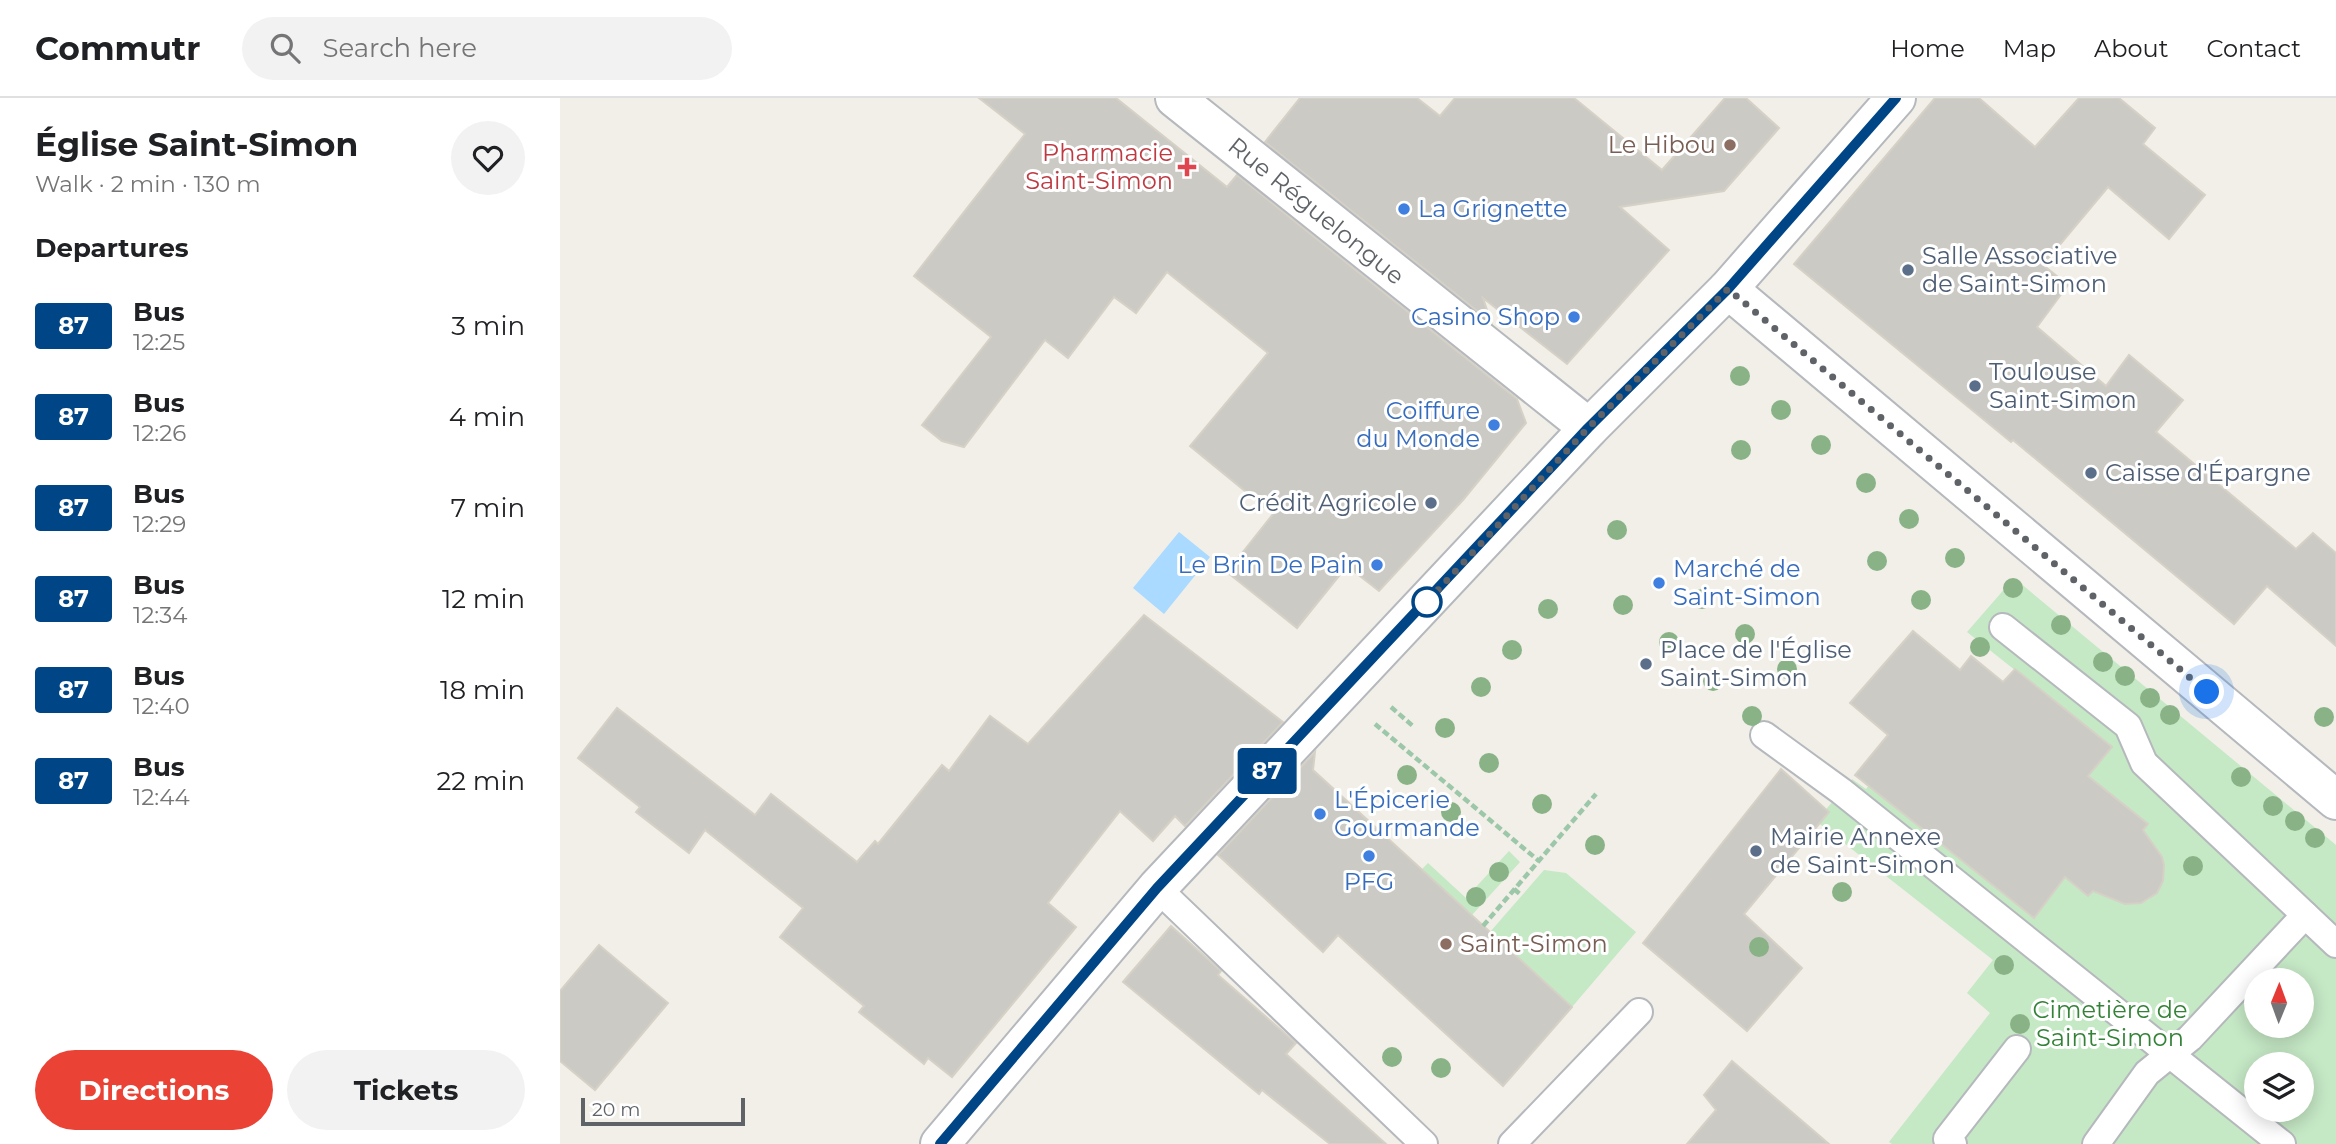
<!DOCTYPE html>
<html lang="en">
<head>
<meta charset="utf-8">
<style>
  :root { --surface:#fff; --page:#f2f2f2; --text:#202124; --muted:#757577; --line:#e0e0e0; --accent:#ea4335 }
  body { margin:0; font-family:Montserrat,sans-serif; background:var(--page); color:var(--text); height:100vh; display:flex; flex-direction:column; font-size:26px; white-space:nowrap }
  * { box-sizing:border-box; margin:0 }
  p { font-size:23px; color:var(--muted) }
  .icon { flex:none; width:38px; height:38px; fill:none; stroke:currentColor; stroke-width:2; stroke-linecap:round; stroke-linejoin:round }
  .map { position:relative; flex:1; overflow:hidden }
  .drawer { display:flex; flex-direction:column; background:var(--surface); width:560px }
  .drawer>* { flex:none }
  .badge { padding:0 14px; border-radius:5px; font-size:24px; line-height:46px }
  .needle { width:46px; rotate:1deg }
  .tools { position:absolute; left:1684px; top:870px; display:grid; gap:14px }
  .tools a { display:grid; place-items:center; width:70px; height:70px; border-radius:50%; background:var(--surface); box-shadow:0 4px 18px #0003; font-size:35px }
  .scale { position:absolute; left:21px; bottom:18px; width:164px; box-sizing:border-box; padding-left:7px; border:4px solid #5f6368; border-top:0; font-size:19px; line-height:24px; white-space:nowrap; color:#5f6368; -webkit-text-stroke:5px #fff; paint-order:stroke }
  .you { position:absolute; width:35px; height:35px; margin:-18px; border:5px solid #fff; border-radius:50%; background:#1a73e8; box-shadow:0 0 0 10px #1a73e833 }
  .map>.badge { position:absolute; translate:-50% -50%; box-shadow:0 0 0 4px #fff }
  h2 { padding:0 35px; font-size:26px; line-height:63px }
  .round { display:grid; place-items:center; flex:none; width:74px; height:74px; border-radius:37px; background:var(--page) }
  .headline { display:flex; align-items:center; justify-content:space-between; height:119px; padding:0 35px }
  h1 { font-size:33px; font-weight:700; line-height:52px }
  .action { display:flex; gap:14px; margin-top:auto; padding:14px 35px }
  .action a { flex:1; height:80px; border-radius:42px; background:var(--accent); color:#fff; font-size:28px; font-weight:700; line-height:80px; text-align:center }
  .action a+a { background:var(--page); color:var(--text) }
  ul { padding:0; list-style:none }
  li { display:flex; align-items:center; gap:21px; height:91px; padding:0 35px }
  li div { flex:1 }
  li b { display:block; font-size:26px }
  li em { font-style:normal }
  li .badge { min-width:77px; font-weight:700; text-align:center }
  header { display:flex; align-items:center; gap:42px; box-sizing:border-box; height:98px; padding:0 35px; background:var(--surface); border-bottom:2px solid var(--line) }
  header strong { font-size:33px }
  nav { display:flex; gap:38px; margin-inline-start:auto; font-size:24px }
  .search { width:490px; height:63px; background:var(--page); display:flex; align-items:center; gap:18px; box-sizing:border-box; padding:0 24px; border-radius:38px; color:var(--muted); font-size:26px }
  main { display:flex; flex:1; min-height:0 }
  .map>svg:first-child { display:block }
  .green { fill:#c5e8c5; fill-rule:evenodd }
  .water { fill:#aadaff }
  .building { fill:#cccac5; stroke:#d6d1c6; stroke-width:2 }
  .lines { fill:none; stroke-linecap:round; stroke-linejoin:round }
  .service-casing { stroke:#b5b8bc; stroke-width:30 }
  .minor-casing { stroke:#b5b8bc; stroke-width:42 }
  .tertiary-casing { stroke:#b5b8bc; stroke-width:42 }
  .path { stroke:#9cc7a9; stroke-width:4.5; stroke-dasharray:7 3.5; stroke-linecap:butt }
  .service { stroke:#fff; stroke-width:26 }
  .minor { stroke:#fff; stroke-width:38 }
  .tertiary { stroke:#fff; stroke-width:38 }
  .tree { fill:#89b387 }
  .line-casing { stroke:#fff; stroke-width:16 }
  .line { stroke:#004687; stroke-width:10 }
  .walk { stroke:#5f6368; stroke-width:7; stroke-dasharray:0 12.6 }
  .education-dot { fill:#8d6e63; stroke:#fff; stroke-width:2.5 }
  .health-dot { fill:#e0444e; stroke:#fff; stroke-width:2.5 }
  .shop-dot { fill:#3f7fe0; stroke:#fff; stroke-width:2.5 }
  .service-dot { fill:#5c6f8a; stroke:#fff; stroke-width:2.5 }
  .stop-dot { fill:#fff; stroke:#004687; stroke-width:3.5 }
  .labels { text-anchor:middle; stroke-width:6; stroke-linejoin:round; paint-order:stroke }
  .education-label { font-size:24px; fill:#785e54; stroke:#fff; text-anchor:end }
  .health-label { font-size:24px; fill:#be3a42; stroke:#fff; text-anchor:end }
  .shop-label { font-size:24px; fill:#366cbe; stroke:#fff; text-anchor:start }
  .street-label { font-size:24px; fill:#5f6368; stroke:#fff }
  .service-label { font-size:24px; fill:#4e5e75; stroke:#fff; text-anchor:start }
  .park-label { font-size:24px; fill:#348238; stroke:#fff }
</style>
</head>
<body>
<header>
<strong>Commutr</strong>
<div class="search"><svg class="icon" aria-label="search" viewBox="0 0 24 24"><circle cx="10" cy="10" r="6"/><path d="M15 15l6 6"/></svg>Search here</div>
<nav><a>Home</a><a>Map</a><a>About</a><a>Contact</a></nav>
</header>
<main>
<section class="drawer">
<div class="headline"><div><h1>Église Saint-Simon</h1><p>Walk · 2 min · 130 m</p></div><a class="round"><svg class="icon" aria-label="heart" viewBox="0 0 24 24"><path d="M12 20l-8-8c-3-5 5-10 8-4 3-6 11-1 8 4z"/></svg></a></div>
<h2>Departures</h2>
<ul>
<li><span class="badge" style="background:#004687;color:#fff">87</span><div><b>Bus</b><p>12:25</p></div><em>3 min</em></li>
<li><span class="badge" style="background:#004687;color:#fff">87</span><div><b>Bus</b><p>12:26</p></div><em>4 min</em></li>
<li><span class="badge" style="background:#004687;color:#fff">87</span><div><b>Bus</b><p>12:29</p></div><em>7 min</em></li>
<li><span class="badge" style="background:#004687;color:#fff">87</span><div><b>Bus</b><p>12:34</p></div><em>12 min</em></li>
<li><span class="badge" style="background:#004687;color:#fff">87</span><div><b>Bus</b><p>12:40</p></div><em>18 min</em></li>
<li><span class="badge" style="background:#004687;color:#fff">87</span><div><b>Bus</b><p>12:44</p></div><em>22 min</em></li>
</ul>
<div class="action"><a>Directions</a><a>Tickets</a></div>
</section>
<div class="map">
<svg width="1776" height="1046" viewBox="0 0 1776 1046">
  <rect width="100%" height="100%" fill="#f1efe8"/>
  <g class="green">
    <path d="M1454,480l322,267v299h-444l-3,-2 101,-129 -23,-20 26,-33 -177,-139 36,-42 14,10 7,-9 27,31 133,107 32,-41 23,19 9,-10c15,14 31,24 51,14l15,-19 1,-16 -25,-31 9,-10 -60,-48 24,-29 -145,-115zM1696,882h45v46h-45zM1696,966h45v46h-45z"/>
    <path d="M949,753l11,11 -48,53 -51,-45 7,-7 38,35z"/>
    <path d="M984,772l22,3 70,59 -64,75 -82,-75z"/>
  </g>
  <path class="water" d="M619,434l31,25 -46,57 -31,-26z"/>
  <g class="building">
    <path d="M419,0h137l111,89 10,-12 280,224 9,24 -63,77 -84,91 -32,-25 -50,62 -70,-56 46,-58 -83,-68 78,-93 -101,-81 -31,41 -22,-16 -46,61 -23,-18 -81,107 -22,-6 -20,-16 69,-88 -77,-61 111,-142z"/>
    <path d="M740,0h117l23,18 15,-18h119l88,72 63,-72h21l33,30 -55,63 -104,16 49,43 -102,114 -84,-66 8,24 -226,-180z"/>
    <path d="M1375,0h44l56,49 44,-49h40l36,30 -12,16 62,51 -36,44 -61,-52 -65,78 25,20 -31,42 69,59 23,-31 54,45 -27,32 140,117 17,-16 23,20v93l-69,-60 -33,38 -221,-184 -2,2 -217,-178z"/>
    <path d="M584,517l139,107 -98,104 -10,-10 -22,25 -33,-30 -72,92 28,24 -124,150 -24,-19 -4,6 -65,-52 5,-6 -84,-69 23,-29 -98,-78 -16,23 -53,-41 4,-5 -62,-49 39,-50 138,107 16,-21 86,68 18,-21 3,3 64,-79 7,6 41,-55 38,28z"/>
    <path d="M1353,533l47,39 11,-14 32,26 12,-13 97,78 -24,29 60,48 -5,6 19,27 2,8 -1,16 -6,12 -16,10 -16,1 -32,-13 -5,5 -23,-19 -31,41 -179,-143 33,-40 -38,-32z"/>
    <path d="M755,654l-2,18 259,237 -69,79 -165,-151 -15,17 -105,-97z"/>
    <path d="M1221,671l48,43 -85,102 58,54 -55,63 -104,-88z"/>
    <path d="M611,828l50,45 -3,4 78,68 -10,11 100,90h-56l-68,-54 -3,4 -136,-112z"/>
    <path d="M39,847l69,58 -73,87 -35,-29v-70z"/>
    <path d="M1172,963l97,83h-142l29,-34 -12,-15z"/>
  </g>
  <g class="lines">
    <g class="service-casing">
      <g id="service">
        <path d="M1443,529l125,99 16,37 192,181"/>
        <path d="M1204,637l77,56 441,353"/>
        <path d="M597,790l267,256"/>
        <path d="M952,1046l127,-132"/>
        <path d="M1393,1046l-6,-5 70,-90"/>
        <path d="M1536,1046l51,-71 43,-35 115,-123"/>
      </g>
    </g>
    <g class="minor-casing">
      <g id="minor">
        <path d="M615,0l414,330"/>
        <path d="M1168,191l608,511"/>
      </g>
    </g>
    <g class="tertiary-casing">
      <path id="tertiary" d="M380,1046l217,-256 432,-460 139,-139 168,-191"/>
    </g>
    <g class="path">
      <path d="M831,609l23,20"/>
      <path d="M815,626l164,137"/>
      <path d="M954,791l7,6"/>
      <path d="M923,828l113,-132"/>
    </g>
    <use href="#service" class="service"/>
    <use href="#minor" class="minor"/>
    <use href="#tertiary" class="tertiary"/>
  </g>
  <g class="tree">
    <circle cx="1180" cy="278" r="10"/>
    <circle cx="1221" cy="312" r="10"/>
    <circle cx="1261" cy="347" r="10"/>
    <circle cx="1181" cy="352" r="10"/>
    <circle cx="1306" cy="385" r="10"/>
    <circle cx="1349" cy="421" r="10"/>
    <circle cx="1057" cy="432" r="10"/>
    <circle cx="1395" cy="460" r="10"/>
    <circle cx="1317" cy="463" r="10"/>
    <circle cx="1453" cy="490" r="10"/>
    <circle cx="1142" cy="501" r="10"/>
    <circle cx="1361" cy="502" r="10"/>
    <circle cx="1063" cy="507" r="10"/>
    <circle cx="988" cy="511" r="10"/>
    <circle cx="1501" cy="527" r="10"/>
    <circle cx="1185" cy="536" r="10"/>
    <circle cx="1109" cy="544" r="10"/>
    <circle cx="1420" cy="549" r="10"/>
    <circle cx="952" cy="552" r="10"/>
    <circle cx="1543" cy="564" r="10"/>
    <circle cx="1227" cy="571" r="10"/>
    <circle cx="1565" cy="578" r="10"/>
    <circle cx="1153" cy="583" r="10"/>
    <circle cx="921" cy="589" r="10"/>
    <circle cx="1590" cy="600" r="10"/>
    <circle cx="1610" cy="617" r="10"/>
    <circle cx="1192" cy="618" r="10"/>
    <circle cx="1764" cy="619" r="10"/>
    <circle cx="885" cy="630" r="10"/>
    <circle cx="929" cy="665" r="10"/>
    <circle cx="847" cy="677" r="10"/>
    <circle cx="1681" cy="679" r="10"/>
    <circle cx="982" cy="706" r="10"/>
    <circle cx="1713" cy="708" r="10"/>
    <circle cx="891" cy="714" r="10"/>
    <circle cx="1735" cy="723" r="10"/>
    <circle cx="1755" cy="740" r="10"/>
    <circle cx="1035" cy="747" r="10"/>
    <circle cx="1633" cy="768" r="10"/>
    <circle cx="939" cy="774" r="10"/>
    <circle cx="1282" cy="794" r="10"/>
    <circle cx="916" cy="799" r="10"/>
    <circle cx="1199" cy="849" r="10"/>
    <circle cx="1444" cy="867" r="10"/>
    <circle cx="1460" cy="926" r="10"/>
    <circle cx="832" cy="959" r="10"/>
    <circle cx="881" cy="970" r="10"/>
  </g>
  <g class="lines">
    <g class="line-casing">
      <path id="line" d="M380,1046l217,-256 431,-460 140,-139 168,-191"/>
    </g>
    <use href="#line" class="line"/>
    <path class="walk" d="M867,504l-3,3 164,-177 140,-139 479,403"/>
  </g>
  <g class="education-dot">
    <circle cx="1170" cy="47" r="7"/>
    <circle cx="886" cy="846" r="7"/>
  </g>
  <path class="health-dot" d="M623.5 58.5h7v7h7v7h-7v7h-7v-7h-7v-7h7z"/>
  <g class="shop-dot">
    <circle cx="844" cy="111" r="7"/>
    <circle cx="1014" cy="219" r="7"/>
    <circle cx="934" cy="327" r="7"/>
    <circle cx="817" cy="467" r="7"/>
    <circle cx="1099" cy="485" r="7"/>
    <circle cx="760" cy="716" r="7"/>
    <circle cx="809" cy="758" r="7"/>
  </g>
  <g class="service-dot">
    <circle cx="1348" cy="172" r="7"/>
    <circle cx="1415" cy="288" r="7"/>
    <circle cx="1531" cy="375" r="7"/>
    <circle cx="871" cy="405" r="7"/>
    <circle cx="1086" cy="566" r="7"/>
    <circle cx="1196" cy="753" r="7"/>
  </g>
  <circle class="stop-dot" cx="867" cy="504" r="14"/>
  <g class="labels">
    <g class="education-label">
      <text x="1156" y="55">Le Hibou</text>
      <text x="900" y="854" text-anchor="start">Saint-Simon</text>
    </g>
    <g class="health-label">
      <text x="613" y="63">Pharmacie<tspan x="613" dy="28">Saint-Simon</tspan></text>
    </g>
    <g class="shop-label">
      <text x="858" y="119">La Grignette</text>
      <text x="1000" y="227" text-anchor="end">Casino Shop</text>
      <text x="920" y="321" text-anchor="end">Coiffure<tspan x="920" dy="28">du Monde</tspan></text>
      <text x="803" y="475" text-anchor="end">Le Brin De Pain</text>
      <text x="1113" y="479">Marché de<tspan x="1113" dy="28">Saint-Simon</tspan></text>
      <text x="774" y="710">L'Épicerie<tspan x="774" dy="28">Gourmande</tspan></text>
      <text x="809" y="792" text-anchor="middle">PFG</text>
    </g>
    <g class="street-label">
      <text transform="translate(756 113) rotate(39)" y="8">Rue Réguelongue</text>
    </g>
    <g class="service-label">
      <text x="1362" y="166">Salle Associative<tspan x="1362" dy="28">de Saint-Simon</tspan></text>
      <text x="1429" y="282">Toulouse<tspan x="1429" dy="28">Saint-Simon</tspan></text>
      <text x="1545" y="383">Caisse d'Épargne</text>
      <text x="857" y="413" text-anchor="end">Crédit Agricole</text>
      <text x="1100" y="560">Place de l'Église<tspan x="1100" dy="28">Saint-Simon</tspan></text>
      <text x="1210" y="747">Mairie Annexe<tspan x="1210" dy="28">de Saint-Simon</tspan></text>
    </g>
    <g class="park-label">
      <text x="1550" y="920">Cimetière de<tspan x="1550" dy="28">Saint-Simon</tspan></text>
    </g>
  </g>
</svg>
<div class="tools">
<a><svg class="needle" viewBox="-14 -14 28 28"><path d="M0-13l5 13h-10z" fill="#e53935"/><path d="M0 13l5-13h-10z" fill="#757577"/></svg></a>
<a><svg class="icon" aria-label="layers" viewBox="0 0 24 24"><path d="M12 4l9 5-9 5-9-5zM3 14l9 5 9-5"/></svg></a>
</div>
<div class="scale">20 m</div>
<div class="you" style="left:1647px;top:594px"></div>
<b class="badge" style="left:707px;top:673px;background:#004687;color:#fff">87</b>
</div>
</main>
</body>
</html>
